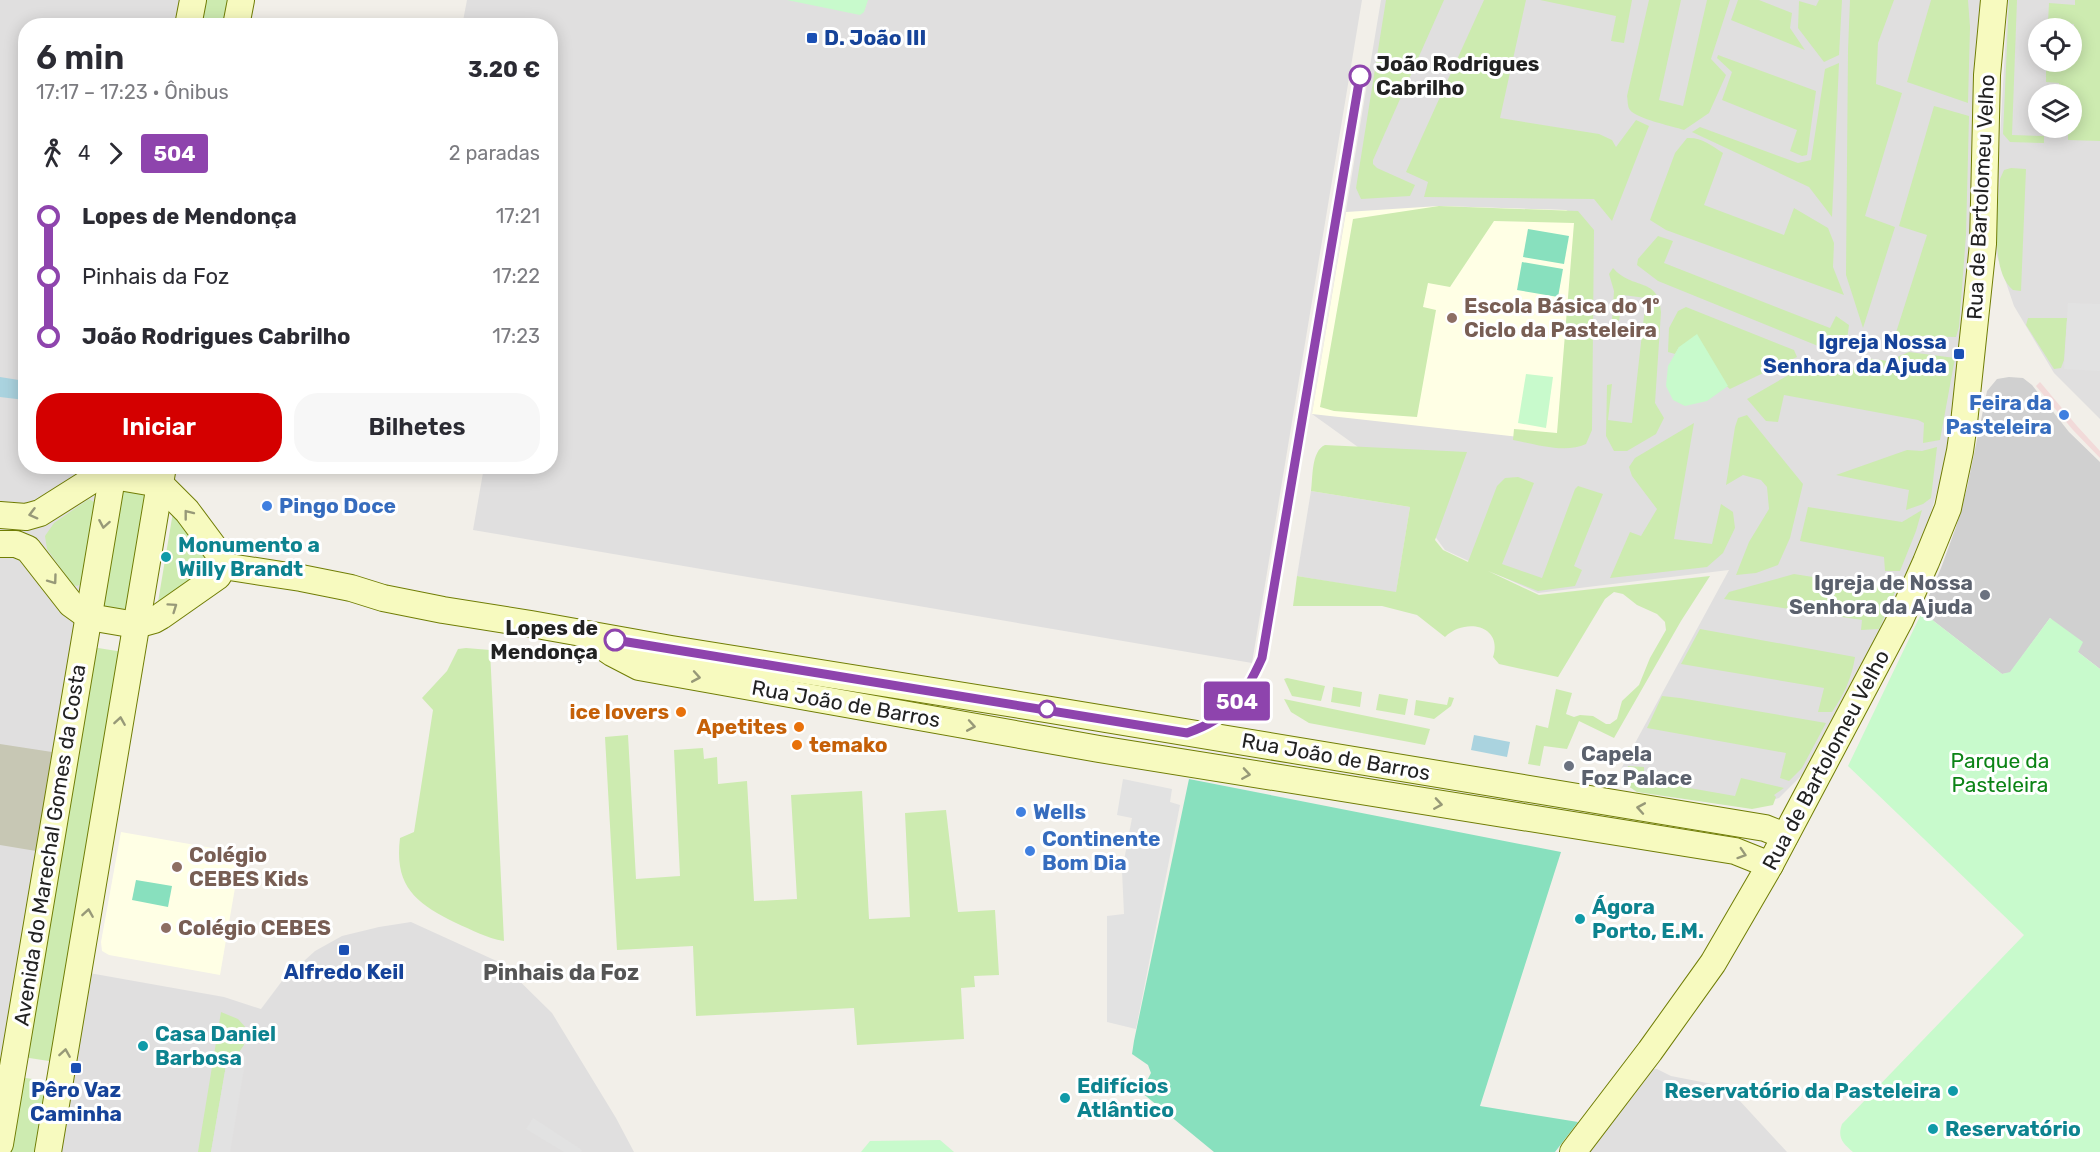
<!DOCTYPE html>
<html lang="pt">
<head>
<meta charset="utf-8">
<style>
  :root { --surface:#fff; --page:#f7f7f7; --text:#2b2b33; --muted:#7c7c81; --accent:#d40000 }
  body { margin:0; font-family:Rubik,sans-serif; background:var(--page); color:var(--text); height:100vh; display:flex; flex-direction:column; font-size:22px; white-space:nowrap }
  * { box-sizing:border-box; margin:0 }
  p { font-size:20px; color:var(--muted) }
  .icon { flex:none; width:33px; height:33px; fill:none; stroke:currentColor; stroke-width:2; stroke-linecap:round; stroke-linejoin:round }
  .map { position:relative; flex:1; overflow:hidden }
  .panel { position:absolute; left:18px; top:18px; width:540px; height:456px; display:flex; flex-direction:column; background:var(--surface); border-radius:24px; box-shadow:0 3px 15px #0003 }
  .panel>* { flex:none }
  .badge { padding:0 12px; border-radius:4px; font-size:21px; line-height:39px }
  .tools { position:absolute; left:2028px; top:18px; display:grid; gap:12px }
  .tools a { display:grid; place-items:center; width:54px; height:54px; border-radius:50%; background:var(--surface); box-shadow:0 3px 15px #0003; font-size:30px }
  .map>.badge { position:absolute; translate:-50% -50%; box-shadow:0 0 0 3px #fff }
  .legs { display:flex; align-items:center; gap:9px; height:66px; padding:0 18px; font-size:20px }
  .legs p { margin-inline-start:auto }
  .summary { display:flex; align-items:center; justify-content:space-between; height:102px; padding:0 18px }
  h1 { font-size:33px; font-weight:600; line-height:45px }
  .button { display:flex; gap:12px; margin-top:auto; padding:12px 18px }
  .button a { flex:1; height:69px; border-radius:24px; background:var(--accent); color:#fff; font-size:24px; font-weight:600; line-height:69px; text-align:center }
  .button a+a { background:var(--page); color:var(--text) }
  ul { padding:0 18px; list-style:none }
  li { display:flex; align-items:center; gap:21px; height:60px; font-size:22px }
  li i { display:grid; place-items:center; width:9px; height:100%; margin:0 8px; background:currentColor }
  li i::after { content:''; width:15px; height:15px; margin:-8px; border:4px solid; border-radius:50%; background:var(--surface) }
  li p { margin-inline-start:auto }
  li:first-child i { background:linear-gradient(#0000 50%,currentColor 0) }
  li:last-child i { background:linear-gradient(currentColor 50%,#0000 0) }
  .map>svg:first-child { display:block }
  .residential { fill:#e0dfdf; fill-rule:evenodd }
  .commercial { fill:#f2dad9 }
  .education { fill:#ffffe5 }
  .religious { fill:#d0d0d0 }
  .construction { fill:#c7c7b4 }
  .grass { fill:#cdebb0 }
  .park { fill:#c8facc }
  .pitch { fill:#88e0be }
  .parking { fill:#e2e2e2 }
  .water { fill:#aad3df }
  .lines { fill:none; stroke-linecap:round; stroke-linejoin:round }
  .secondary-casing { stroke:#707d05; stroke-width:28 }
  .secondary { stroke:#f7fabf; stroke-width:26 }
  .oneway { stroke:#979978 }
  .line-1-casing { stroke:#fff; stroke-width:14 }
  .line-1 { stroke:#8e44ad; stroke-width:9 }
  .transit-dot { fill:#1a4fb4; stroke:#fff; stroke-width:2 }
  .stop-1-dot { fill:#fff; stroke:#8e44ad; stroke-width:3 }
  .education-dot { fill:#8d6e63; stroke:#fff; stroke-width:2 }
  .shop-dot { fill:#3f7fe0; stroke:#fff; stroke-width:2 }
  .culture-dot { fill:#0f9aa8; stroke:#fff; stroke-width:2 }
  .worship-dot { fill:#6b7280; stroke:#fff; stroke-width:2 }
  .food-dot { fill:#e8710a; stroke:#fff; stroke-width:2 }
  .labels { text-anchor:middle; stroke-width:6; stroke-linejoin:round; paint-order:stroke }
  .transit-label { font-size:21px; font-weight:bold; fill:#164399; stroke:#fff }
  .stop-label { font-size:21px; font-weight:bold; fill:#222; stroke:#fff; text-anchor:start }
  .street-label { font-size:21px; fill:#222; stroke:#fff }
  .education-label { font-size:21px; font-weight:bold; fill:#785e54; stroke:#fff; text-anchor:start }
  .shop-label { font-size:21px; font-weight:bold; fill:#366cbe; stroke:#fff; text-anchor:start }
  .culture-label { font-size:21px; font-weight:bold; fill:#0d838f; stroke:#fff; text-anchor:start }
  .worship-label { font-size:21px; font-weight:bold; fill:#5b616d; stroke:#fff; text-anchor:end }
  .food-label { font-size:21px; font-weight:bold; fill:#c56008; stroke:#fff; text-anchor:end }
  .park-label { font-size:21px; fill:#0c8416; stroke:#fff }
  .neighbourhood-label { font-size:22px; font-weight:bold; fill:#555; stroke:#fff }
</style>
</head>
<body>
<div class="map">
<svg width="2100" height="1152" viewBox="0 0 2100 1152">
  <rect width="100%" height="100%" fill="#f2efe9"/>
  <g class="residential">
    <path d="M0,0h193l-5,25 -162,1v440l88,1 -114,677z"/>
    <path d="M467,0h895l-110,663 -779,-133 11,-63 66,-1v-440h-88z"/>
    <path d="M1381,0h613l-9,204 -36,234 -7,36 -18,63 -69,149 -51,87 -25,25 -30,9 -116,-21 -12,-17 108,-199 -191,23 -93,-43 -62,-85 -71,-51z"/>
    <path d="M2008,0h92v419l-46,-46 -40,-67 -18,-53 -2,-15zM2038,28h34v34h-34zM2038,94h34v34h-34z"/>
    <path d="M1311,491l99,16 -14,86 -99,-17z"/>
    <path d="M411,922l90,41 51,50 64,105 18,34h-586l30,-181 146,26 37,12 21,-28 33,-30 27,-15 37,-9z"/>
    <path d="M1650,1069h7l14,7 41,8 27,16 48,52h-204z"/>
  </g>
  <path class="commercial" d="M2040,382l37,44 23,25v7l-27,-28 -37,-44z"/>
  <g class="education">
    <path d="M1439,206l127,4 17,10 -18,222 -253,-28 34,-202z"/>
    <path d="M121,832l120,21 -21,122 -111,-20 -7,-4 -1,-9z"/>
  </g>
  <path class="religious" d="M2009,377l14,1 9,7 37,47 31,30v207l-22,-17 -28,-34 -40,55 -8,1 -80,-62 19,-44 15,-41 11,-39 20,-97 10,-12z"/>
  <path class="construction" d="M0,744l52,8 -16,99 -36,-6z"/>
  <g class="grass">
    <path d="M201,0h31l-5,25 -30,1z"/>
    <path d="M1386,0h58l-71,160v4l4,4 38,17 -5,11 -49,3 -5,-11z"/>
    <path d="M1484,0h42l-26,118 99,16 13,6 4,7 20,-27 13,6 -37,95 -18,-22 -170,-2 4,-15 -22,-10z"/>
    <path d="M1540,0h92l-8,43 -13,-2 5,-25z"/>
    <path d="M1649,0h32l-22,100 24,6 24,-106h23l-19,59 15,16 -17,38 -25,17c-12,-4 -47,-11 -54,-20 -3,-4 -2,-10 -3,-14z"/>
    <path d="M1738,0h21l33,13 -2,15 15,22 -74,-30z"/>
    <path d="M1819,0h23l-3,55 -15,7 -26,-34 1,-27 17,5z"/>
    <path d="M1850,0h44l-16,43 -2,41 26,9 -37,123 30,11 -32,101 -17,-53 2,-225z"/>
    <path d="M1931,0h37l2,27 -2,76 -61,-21z"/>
    <path d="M2009,0h8l-5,135 32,1v7l-34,-1 -7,-8z"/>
    <path d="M2075,0h25v141l-32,-1v-12h4l-2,-38h-11v4h-14v-5h14v-6l-13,-1v-17l25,1 3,-42 -26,-2 1,-19 26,2z"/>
    <path d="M1718,55l98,36 -9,64 -5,1 -12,-5 7,-21 -75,-30 10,-28 -15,-14z"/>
    <path d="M1839,63l-7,154 -23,-30 -117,-55 8,-5 98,36 13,-3 14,-91z"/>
    <path d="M1934,106l35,10 -3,119 -7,92 -3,10 -47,-1 -16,6 34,-107 -28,-9z"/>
    <path d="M1687,138c14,-1 24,7 36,15l-19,52 80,30 10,-27 34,20 6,15 -1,24 11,28 -178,-65 -16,-10 25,-67z"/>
    <path d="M2011,168l15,1 -5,122 -8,-1c-24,-19 -15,-84 -13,-111l4,-9z"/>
    <path d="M1439,206l139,5 16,19 -2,200 -6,14c-21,10 -51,0 -73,-4l1,-11 43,4 17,-210 -80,-2 -44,66 -22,-4 -5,24 13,3 -19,107 -83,-6 -14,-4 33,-188z"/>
    <path d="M1658,236l15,5 -9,22 166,65 6,-12 13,9 -3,23h-23l-165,-67 -21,-16 1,-6z"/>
    <path d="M1613,268c20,23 46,8 48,44l-6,91 9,15 -8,16 -29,17h-13l-8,-15 1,-51 5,-1 -4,36 24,3 14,-125 -23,-3 -4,26 -7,-1 2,-29 -5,-17z"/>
    <path d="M1686,307l108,43 3,7 -67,32 -51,-42 -4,7 -7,-2 1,-24 9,-17z"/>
    <path d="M2028,318h39l-3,42 -3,8 -7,1 -28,-44z"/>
    <path d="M1909,352l46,6 -15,82 -17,3 1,-20 -6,-3 -134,-25 -6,27 -12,-1 -19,-22 45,-26 26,-6 15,4 20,-4 12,-9 23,3z"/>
    <path d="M1747,415l56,69 -13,54 -12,27 -22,8 -20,2 13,-33 20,-33 -2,-22 -6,-7 -18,-5 -17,10 9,-58 3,-9z"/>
    <path d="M1694,423l-20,116 38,5 9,-40 12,8 2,16 -12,25 -16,14 -97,11 20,-46 11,4 16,-27 -25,-33 -3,-9 6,-9z"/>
    <path d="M1325,445l142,7 -32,88 8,10 25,12 29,-76 8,-8 13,-1 16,6 -32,81 40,14 33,-89 3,-3 25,8 -29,72 8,4 -7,16 -37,5 -50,-20 51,24 171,-19 -29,45 -67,117 -35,-17 -12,28 -23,-3 -4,20 -12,-2 8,-39 12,3 8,-39 16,4 -6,21 8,3 6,-2 13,1 13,8h4l7,-5 5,-18 17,-16 11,-27 16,-28 -1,-8 -8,-8 -20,-9 -14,-11 -9,-2 -9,7 -47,78 -59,-13 -6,-7c10,-31 -27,-40 -48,-20l-28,-22 -35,-9h-89l4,-30 99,16 14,-85 -99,-16c2,-13 0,-40 14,-46z"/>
    <path d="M1937,447l-6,51 -8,6 -17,6 3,-20 -73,-15 71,-25 15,1z"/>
    <path d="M119,487l32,5 -21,123 -32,-5z"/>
    <path d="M89,499l5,3 1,4 -14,78 -4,2 -4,-1 -26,-36 -2,-13 9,-13z"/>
    <path d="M1808,507l94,15 20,-12 -6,21 -16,40h-15l-1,-14 -84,-16z"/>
    <path d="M173,512l33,44 1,6 -2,8 -44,32h-3z"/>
    <path d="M1794,574l76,12 29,-3 -20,46 -18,1 1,-10 -138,-21 5,-7z"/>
    <path d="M1700,629l155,28c-3,20 -11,38 -23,55h-14l6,-24 -143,-24z"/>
    <path d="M92,647l31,5 -68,410 -32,-5z"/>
    <path d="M466,648l24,2 14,291c-18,-3 -32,-11 -48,-18 -40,-20 -62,-36 -56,-85l14,-6 19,-122 -11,-12 25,-27 11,-22z"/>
    <path d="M1287,678l38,8 -4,15 -29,-5 -8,-17z"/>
    <path d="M1333,687l29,5 -2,15 -29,-5z"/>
    <path d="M1379,694l29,5 -3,16 -29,-5z"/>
    <path d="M1662,696l18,2 146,25 -24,45 -13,13 -9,-3 6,-25 -139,-25z"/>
    <path d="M1449,697l5,1 -3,8 -17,13 -20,-4 2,-15 31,5z"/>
    <path d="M1284,699l146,30 -5,16 -116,-22 -18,-11z"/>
    <path d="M628,735l8,144 44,-3 -6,-126 29,-2 1,11 13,-2 1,27 29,-3 7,120 43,-2 -6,-104 71,-4 7,128 41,-2 -5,-104 41,-3 12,102 37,-2 4,65 -25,1 1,11 -14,1 3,51 -107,6 -3,-37 -158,8 -3,-70 -76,4 -12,-213z"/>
    <path d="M1628,766l16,1v13l91,16 6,-18 43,10 -10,7 2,2 -3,8 -21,4 -115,-17 -9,-6 -3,-11z"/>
    <path d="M221,1012l17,7 9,10 -3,16 -7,10 -9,-1 -17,98h-13z"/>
    <path d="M20,1077l31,5 -12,70h-32z"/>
  </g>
  <g class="park">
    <path d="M787,0h81l-4,12 -4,3z"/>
    <path d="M1697,334l31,52 -21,15 -22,5 -12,-6 -7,-14 2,-20 11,-19z"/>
    <path d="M1526,374l27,3 -7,51 -28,-5z"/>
    <path d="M1922,612l80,62 8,-2 40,-54 33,24 -5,10 22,17v483h-247c-10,-9 -16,-14 -11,-28l182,-189 -176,-169z"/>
    <path d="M940,1140l14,12h-93l9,-11z"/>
  </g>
  <g class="pitch">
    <path d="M1528,229l41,7 -5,28 -41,-7z"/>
    <path d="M1522,262l41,7 -5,28 -41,-7z"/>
    <path d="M1189,779l372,73 -81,254 98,16 -23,30h-341l-73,-60 10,-19 -3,-8 -16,-11 2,-13z"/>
    <path d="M136,880l36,6 -4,21 -36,-7z"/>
  </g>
  <g class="parking">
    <path d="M2068,303l32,1v67l-36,-2z"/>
    <path d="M1123,779l49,10 -2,13 10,3 -44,224 -29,-7v-106l17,-2 -2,-43 10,-53 -15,-3z"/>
    <path d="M228,1054l18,3 -16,95h-19z"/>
    <path d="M533,1118l8,5 41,27 -1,2h-17l-38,-23z"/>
  </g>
  <g class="water">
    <path d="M0,377l25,4v19l-25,-3z"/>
    <path d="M1474,735l36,7 -3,15 -36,-7z"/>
  </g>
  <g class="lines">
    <g class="secondary-casing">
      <g id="secondary">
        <path d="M188,26l5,-26"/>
        <path d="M236,26l5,-26"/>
        <path d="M0,515l26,2 14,-4 57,-36 16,-1 47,8 27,27 32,43 4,12 -5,10 -57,40 -7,4 -18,5 -47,-8 -18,-13 -43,-55 -12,-5h-16"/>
        <path d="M223,566l78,12 50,10 32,10 60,12 88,14 140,25 374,60 720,119 20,8"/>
        <path d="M593,640l19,13 27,14 460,82 636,102 35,14"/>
        <path d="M0,1144l114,-678"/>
        <path d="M48,1152l115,-686"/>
        <path d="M1573,1152l77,-101 63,-88 57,-98 130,-245 26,-58 22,-54 12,-57 4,-28 19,-179 4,-169 7,-75"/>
      </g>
    </g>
    <use href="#secondary" class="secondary"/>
  </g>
  <defs><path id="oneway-chevron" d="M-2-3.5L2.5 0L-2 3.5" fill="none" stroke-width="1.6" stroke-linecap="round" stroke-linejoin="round" transform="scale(1.5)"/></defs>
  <g class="oneway">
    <use href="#oneway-chevron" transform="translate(33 514) rotate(165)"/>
    <use href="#oneway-chevron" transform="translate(188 514) rotate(-128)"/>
    <use href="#oneway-chevron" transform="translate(104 524) rotate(100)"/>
    <use href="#oneway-chevron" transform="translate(53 580) rotate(54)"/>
    <use href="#oneway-chevron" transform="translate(173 607) rotate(-35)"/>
    <use href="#oneway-chevron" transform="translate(696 677) rotate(10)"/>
    <use href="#oneway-chevron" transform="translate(120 721) rotate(-81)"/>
    <use href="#oneway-chevron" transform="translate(971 726) rotate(10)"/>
    <use href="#oneway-chevron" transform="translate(1246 774) rotate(9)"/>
    <use href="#oneway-chevron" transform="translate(1438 804) rotate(9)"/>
    <use href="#oneway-chevron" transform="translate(1641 808) rotate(-170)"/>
    <use href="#oneway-chevron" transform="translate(1742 854) rotate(18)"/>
    <use href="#oneway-chevron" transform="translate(88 913) rotate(-81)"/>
    <use href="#oneway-chevron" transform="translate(65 1053) rotate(-81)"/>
  </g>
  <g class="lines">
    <g class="line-1-casing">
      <path id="line-1" d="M615,640l572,93c43,-15 57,-35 75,-75l98,-582"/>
    </g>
    <use href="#line-1" class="line-1"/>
  </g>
  <g class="transit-dot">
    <rect x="806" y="32" width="12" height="12" rx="3"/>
    <rect x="1953" y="348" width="12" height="12" rx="3"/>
    <rect x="338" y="944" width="12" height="12" rx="3"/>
    <rect x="70" y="1062" width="12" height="12" rx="3"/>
  </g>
  <g class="stop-1-dot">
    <circle cx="1360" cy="76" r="10"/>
    <circle cx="615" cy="640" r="10"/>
    <circle cx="1047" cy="709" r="8"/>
  </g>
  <g class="education-dot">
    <circle cx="1452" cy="318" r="6"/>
    <circle cx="177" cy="867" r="6"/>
    <circle cx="166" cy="928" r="6"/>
  </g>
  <g class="shop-dot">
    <circle cx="2064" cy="415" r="6"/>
    <circle cx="267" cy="506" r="6"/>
    <circle cx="1021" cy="812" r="6"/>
    <circle cx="1030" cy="851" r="6"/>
  </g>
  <g class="culture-dot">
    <circle cx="166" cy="557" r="6"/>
    <circle cx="1580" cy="919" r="6"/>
    <circle cx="143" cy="1046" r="6"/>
    <circle cx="1953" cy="1091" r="6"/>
    <circle cx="1065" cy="1098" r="6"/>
    <circle cx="1933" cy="1129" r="6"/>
  </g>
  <g class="worship-dot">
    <circle cx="1985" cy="595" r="6"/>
    <circle cx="1569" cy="766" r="6"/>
  </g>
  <g class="food-dot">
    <circle cx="681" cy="712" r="6"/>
    <circle cx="799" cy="727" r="6"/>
    <circle cx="797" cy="745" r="6"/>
  </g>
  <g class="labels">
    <g class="transit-label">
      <text x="824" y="45" text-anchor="start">D. João III</text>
      <text x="1947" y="349" text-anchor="end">Igreja Nossa<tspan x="1947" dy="24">Senhora da Ajuda</tspan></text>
      <text x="344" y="979">Alfredo Keil</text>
      <text x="76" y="1097">Pêro Vaz<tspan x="76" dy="24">Caminha</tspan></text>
    </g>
    <g class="stop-label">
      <text x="1376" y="71">João Rodrigues<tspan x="1376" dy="24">Cabrilho</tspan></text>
      <text x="598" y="635" text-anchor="end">Lopes de<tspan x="598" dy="24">Mendonça</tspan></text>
    </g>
    <g class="street-label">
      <text transform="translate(1981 197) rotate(-87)" y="7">Rua de Bartolomeu Velho</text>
      <text transform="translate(846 704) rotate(10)" y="7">Rua João de Barros</text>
      <text transform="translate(1336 757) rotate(10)" y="7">Rua João de Barros</text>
      <text transform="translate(1826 760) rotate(-62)" y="7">Rua de Bartolomeu Velho</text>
      <text transform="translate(50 845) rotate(-81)" y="7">Avenida do Marechal Gomes da Costa</text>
    </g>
    <g class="education-label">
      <text x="1464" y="313">Escola Básica do 1º<tspan x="1464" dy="24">Ciclo da Pasteleira</tspan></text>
      <text x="189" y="862">Colégio<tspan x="189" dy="24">CEBES Kids</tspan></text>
      <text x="178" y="935">Colégio CEBES</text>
    </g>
    <g class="shop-label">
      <text x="2052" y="410" text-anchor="end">Feira da<tspan x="2052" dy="24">Pasteleira</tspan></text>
      <text x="279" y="513">Pingo Doce</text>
      <text x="1033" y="819">Wells</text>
      <text x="1042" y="846">Continente<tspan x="1042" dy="24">Bom Dia</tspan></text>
    </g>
    <g class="culture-label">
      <text x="178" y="552">Monumento a<tspan x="178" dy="24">Willy Brandt</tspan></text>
      <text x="1592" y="914">Ágora<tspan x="1592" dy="24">Porto, E.M.</tspan></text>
      <text x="155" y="1041">Casa Daniel<tspan x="155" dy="24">Barbosa</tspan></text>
      <text x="1077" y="1093">Edifícios<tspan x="1077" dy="24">Atlântico</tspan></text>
      <text x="1941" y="1098" text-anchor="end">Reservatório da Pasteleira</text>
      <text x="1945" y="1136">Reservatório</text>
    </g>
    <g class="worship-label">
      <text x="1973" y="590">Igreja de Nossa<tspan x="1973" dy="24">Senhora da Ajuda</tspan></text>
      <text x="1581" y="761" text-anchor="start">Capela<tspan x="1581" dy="24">Foz Palace</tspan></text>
    </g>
    <g class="food-label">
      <text x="669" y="719">ice lovers</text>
      <text x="787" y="734">Apetites</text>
      <text x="809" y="752" text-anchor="start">temako</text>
    </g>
    <g class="park-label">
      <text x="2000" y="768">Parque da<tspan x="2000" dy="24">Pasteleira</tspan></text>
    </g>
    <g class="neighbourhood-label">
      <text x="561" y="980">Pinhais da Foz</text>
    </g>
  </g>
</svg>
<div class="tools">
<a><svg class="icon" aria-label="locate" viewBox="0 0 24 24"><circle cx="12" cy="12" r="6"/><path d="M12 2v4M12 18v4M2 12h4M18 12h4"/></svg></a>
<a><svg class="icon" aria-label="layers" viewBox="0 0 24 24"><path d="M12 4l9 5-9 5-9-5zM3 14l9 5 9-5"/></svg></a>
</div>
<b class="badge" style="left:1237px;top:701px;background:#8e44ad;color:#fff">504</b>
<section class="panel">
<div class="summary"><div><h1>6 min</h1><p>17:17 – 17:23 · Ônibus</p></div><b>3.20 €</b></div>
<div class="legs"><svg class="icon" aria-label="walk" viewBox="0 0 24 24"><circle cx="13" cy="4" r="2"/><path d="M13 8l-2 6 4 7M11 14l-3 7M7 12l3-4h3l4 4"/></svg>4<svg class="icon" aria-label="forward" viewBox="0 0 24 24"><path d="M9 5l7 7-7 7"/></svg><b class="badge" style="background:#8e44ad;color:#fff">504</b><p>2 paradas</p></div>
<ul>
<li><i style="color:#8e44ad"></i><b>Lopes de Mendonça</b><p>17:21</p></li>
<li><i style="color:#8e44ad"></i><span>Pinhais da Foz</span><p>17:22</p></li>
<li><i style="color:#8e44ad"></i><b>João Rodrigues Cabrilho</b><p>17:23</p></li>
</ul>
<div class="button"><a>Iniciar</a><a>Bilhetes</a></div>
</section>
</div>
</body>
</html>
